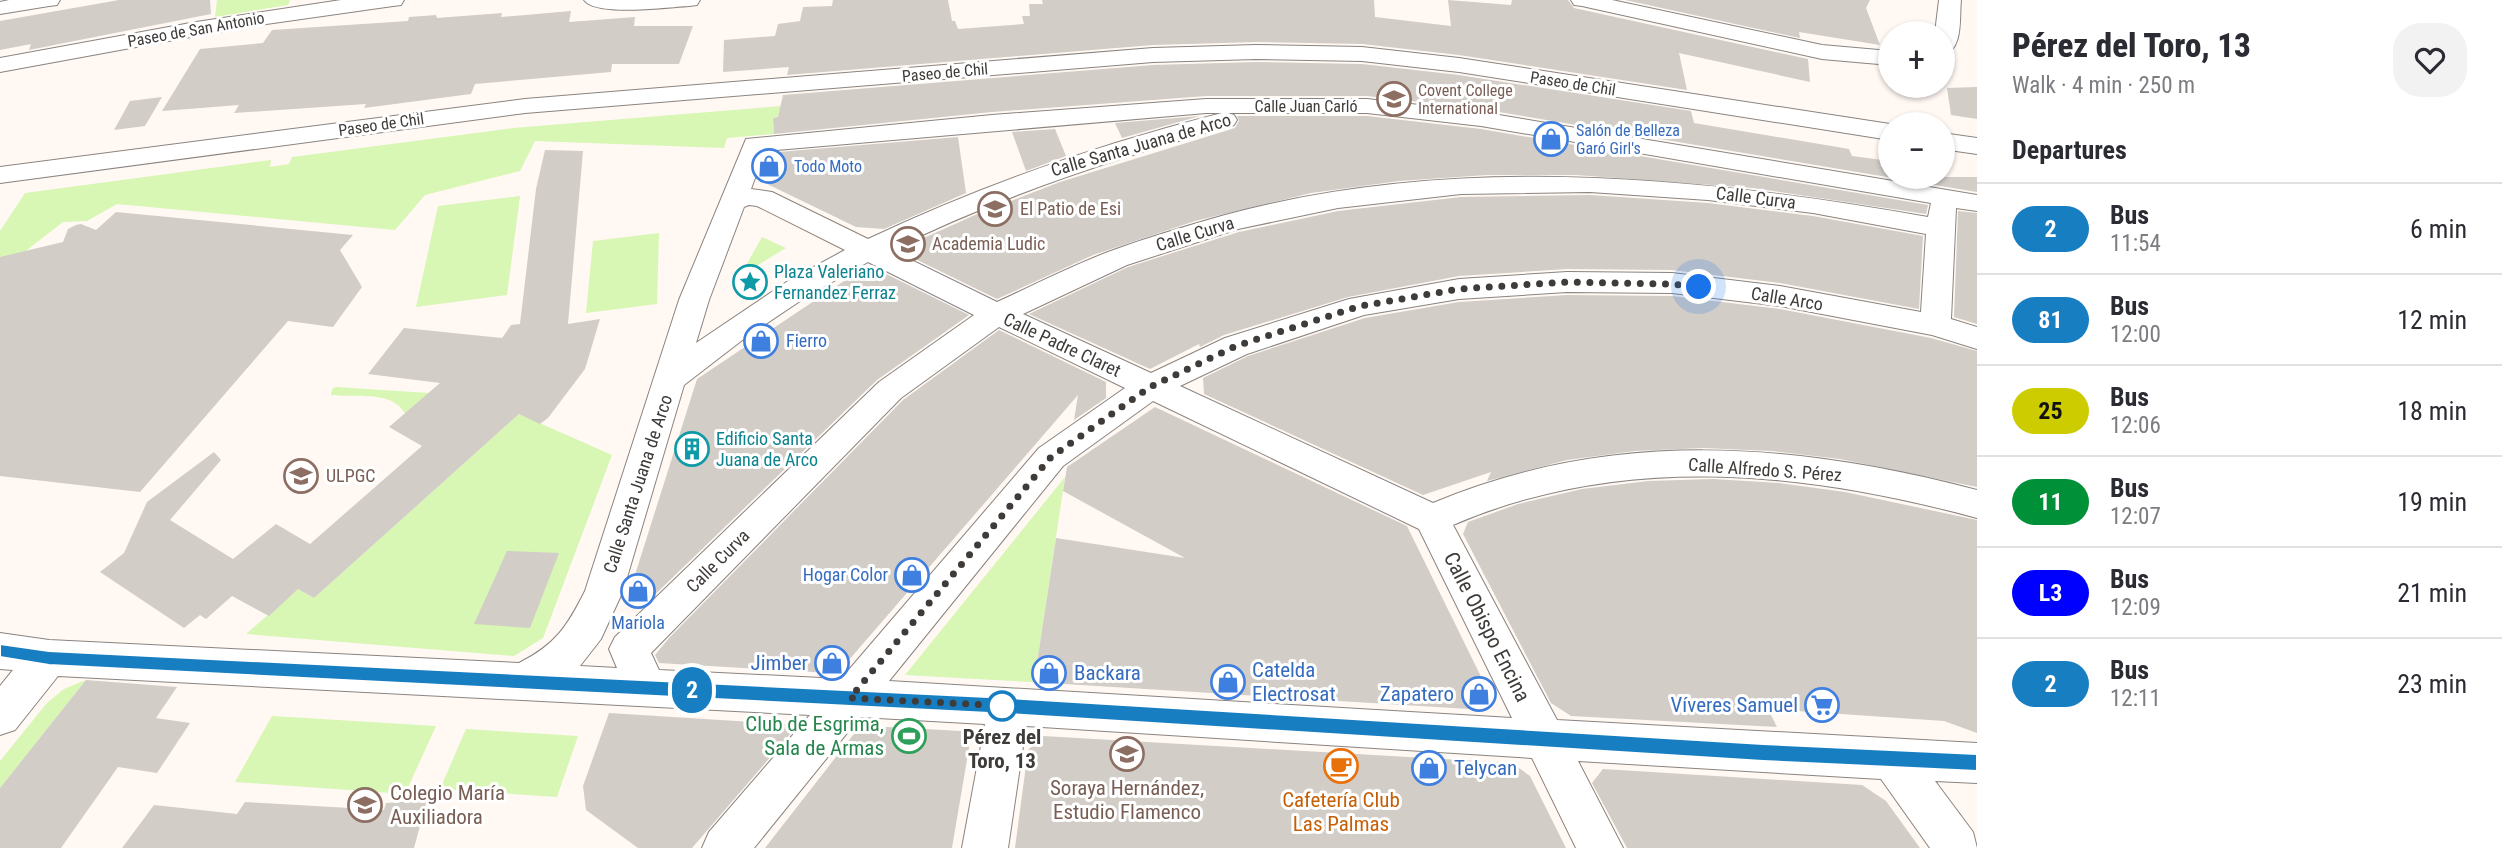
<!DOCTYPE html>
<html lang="en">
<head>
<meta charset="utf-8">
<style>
  :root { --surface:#fff; --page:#f2f2f3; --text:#2b2b33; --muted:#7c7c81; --line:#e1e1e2 }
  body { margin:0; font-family:"Roboto Condensed",sans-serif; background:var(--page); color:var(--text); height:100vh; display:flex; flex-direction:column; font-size:26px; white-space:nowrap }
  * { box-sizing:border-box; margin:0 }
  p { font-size:23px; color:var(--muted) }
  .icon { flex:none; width:38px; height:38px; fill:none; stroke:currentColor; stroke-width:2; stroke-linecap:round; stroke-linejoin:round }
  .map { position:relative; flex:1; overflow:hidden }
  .side { display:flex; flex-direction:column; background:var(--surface); width:525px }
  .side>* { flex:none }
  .badge { padding:0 14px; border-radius:23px; font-size:24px; line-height:46px }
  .controls { position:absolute; left:1878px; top:21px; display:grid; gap:14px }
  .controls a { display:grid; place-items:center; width:77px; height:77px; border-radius:50%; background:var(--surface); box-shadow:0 2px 5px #0004; font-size:35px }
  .you { position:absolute; width:35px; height:35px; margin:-18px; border:5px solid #fff; border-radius:50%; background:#1a73e8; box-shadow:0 0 0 10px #1a73e833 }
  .map>.badge { position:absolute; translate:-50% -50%; box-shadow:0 0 0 4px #fff }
  h2 { padding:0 35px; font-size:26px; line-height:63px }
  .round { display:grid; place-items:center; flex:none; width:74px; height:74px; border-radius:28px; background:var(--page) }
  .headline { display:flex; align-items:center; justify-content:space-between; height:119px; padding:0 35px }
  h1 { font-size:33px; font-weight:800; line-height:52px }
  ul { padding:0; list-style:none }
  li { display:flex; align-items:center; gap:21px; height:91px; padding:0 35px; border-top:2px solid var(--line) }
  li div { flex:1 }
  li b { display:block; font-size:26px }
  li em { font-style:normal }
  li .badge { min-width:77px; font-weight:700; text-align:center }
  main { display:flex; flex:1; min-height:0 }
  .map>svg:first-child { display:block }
  .green { fill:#d8f6b4 }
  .building { fill:#d2cdc7 }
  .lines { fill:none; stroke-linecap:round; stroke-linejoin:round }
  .minor-casing { stroke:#8a8480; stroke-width:2 }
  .minor { fill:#fff; fill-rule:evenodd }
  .line { fill:#187ec2; stroke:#fff; stroke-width:2 }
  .walk { stroke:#3e3b39; stroke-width:7; stroke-dasharray:0 12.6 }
  .stop-dot { fill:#fff; stroke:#187ec2; stroke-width:3.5 }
  .labels { text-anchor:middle; stroke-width:6; stroke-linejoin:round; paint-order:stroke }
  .far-street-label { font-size:16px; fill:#3e3b39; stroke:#fff }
  .far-education-label { font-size:16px; fill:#785e54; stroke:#fff; text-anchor:start }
  .far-shop-label { font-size:16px; fill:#366cbe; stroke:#fff; text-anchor:start }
  .street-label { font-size:18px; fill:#3e3b39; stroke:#fff }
  .education-label { font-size:18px; fill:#785e54; stroke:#fff; text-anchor:start }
  .culture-label { font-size:18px; fill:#0d838f; stroke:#fff; text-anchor:start }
  .shop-label { font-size:18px; fill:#366cbe; stroke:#fff; text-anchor:start }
  .near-street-label { font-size:21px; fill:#3e3b39; stroke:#fff }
  .near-shop-label { font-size:21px; fill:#366cbe; stroke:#fff; text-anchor:end }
  .near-leisure-label { font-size:21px; fill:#27864d; stroke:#fff; text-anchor:end }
  .near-stop-label { font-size:21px; font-weight:bold; fill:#3e3b39; stroke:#fff }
  .near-education-label { font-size:21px; fill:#785e54; stroke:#fff }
  .near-food-label { font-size:21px; fill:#c56008; stroke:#fff }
</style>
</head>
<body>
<main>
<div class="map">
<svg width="1977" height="848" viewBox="0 0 1977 848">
  <rect width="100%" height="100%" fill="#fff8f3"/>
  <g class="green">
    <path d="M217,0h73l-2,5 -73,12z"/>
    <path d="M781,106l-3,11 -5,1 1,16 -47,4 -3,10 -189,-7 -15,30 -95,24 -30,35 -278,-26 -30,17 -24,1 -58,45h-5v-36l25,-38 246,-33 -1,7 19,-3 3,-7 221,-29z"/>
    <path d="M520,196l-13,99 -91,12 22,-101z"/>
    <path d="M659,233l-2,71 -71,9 7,-72z"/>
    <path d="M762,237l24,11 -46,28z"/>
    <path d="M336,387l93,6 7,4 -30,18c-13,-26 -52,-17 -75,-20l1,-6z"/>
    <path d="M519,414l93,41 -69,183 -29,18 -268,-22 52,-45 16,9z"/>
    <path d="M1065,477l-30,199 13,7 -143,-8z"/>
    <path d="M86,680l-86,108v-27l47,-58 17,-14z"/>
    <path d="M272,716l164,10 -31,68 -170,-12z"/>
    <path d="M466,729l112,7 -21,61 -117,-8z"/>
  </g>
  <g class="building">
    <path d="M119,0h91l1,14 -182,36 2,-6 -31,6v-29z"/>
    <path d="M833,0h115l4,21h3l3,8 66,-5 -2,-8h8l-1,-12h14l-1,-4h332l1,17 76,9 -3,-26 63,5 1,-5h56l6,8 234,51 2,23 -131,-29 8,37 -228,-35 -97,-11 -106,-2 -103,3 -366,30 2,-8 -66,5 1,-32 51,-4 3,-12 22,-3 3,-14 29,-1z"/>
    <path d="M1625,0h245l-4,8 14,37 -81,-13 1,6z"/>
    <path d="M571,11l-2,11 66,-5 -1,9h59l-14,38h-67l-1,8 -136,12 -4,10 -107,14 2,-4 -132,9 5,-8 -77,6 38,-62 63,-6 9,-13 136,-9 1,-4 27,-2 1,3 65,-5 -1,4z"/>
    <path d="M1256,62l106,2 97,11 232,36 3,12 155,26 3,7 38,5v16h87v15l-496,-83 -114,-13h-161l-214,16 -218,22 -1,-16 5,-1 5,-22 370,-30z"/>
    <path d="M1977,87v32l-26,-4 -4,-27z"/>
    <path d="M162,97l-17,29 -31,4 16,-29z"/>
    <path d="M1200,116l-78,22 -7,-15z"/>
    <path d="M1237,116h130l114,13 447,76 -2,9 -173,-26 -177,-13h-89l-88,6 -88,12 -116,28 -102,34 -96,44 -100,-49 78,-35 85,-33 175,-54 4,-7z"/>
    <path d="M1055,129l11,27 -40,15 -14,-39z"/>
    <path d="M958,137l8,56 -82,36 -28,-2 -97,-47 8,-27z"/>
    <path d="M545,150l38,1 -15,173 32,-5 -15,50 -37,49 -8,6 -21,-10 -205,184 -16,-9 -29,27 -37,-20 -26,23 -6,-4 -16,13 -84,-56 24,-19 23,-51 67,-50 7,8 -51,60 63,39 43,-35 34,20 112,-98 -33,-19 51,-44 -72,-9 36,-46 98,10 9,-13 9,-1 16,-135z"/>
    <path d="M1590,195l118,8 105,13 110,20 -4,73 -139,-26 -108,-13 -105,-1 -108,7 -111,21 -124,38 -24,12 -1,-3 -49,25 -121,-55 99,-47 111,-35 99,-21 123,-14z"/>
    <path d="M1958,211l19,2v111l-23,-7z"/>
    <path d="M116,212l237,23 -13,15 22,37 -29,40 -45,-6 -148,171 -140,-16v-219l63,-15 5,-13 8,-4 5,-1 15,6z"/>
    <path d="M868,265l101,50 -92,65 -237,229 -12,-12 69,-218z"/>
    <path d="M1567,295l105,1 108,13 151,29 46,13v136l-137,-28 -68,-8 -69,-3 -68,3 -68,9 -80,21 4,-9 -68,23 -219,-101 -1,-16 45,-22 117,-38 94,-16z"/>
    <path d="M999,330l107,52v16l-32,22 4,-25 -236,273 -12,5 -171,-10 -4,-8 14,-17 234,-238z"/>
    <path d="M1155,407l252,119 84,171 -6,13 -437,-27 -13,-7 21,-138 129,20 -122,-67 4,-24z"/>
    <path d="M1713,479l66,4 66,9 132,28v213l-33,-12 -176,-12 9,18 -206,-11 -20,-13 -88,-169 5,-12 50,-18 64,-15 66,-8z"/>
    <path d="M507,551l52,2 -29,75 -56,-4z"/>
    <path d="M86,680l91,7 -21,31 34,5 -33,50 -39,-6 -57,81h-61v-60z"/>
    <path d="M609,713l189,12 -106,123h-54l-52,-38 -3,-24z"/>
    <path d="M869,726l92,5 9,11 -18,106h-187l92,-118z"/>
    <path d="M1043,736l469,27 18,13 36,72h-551l13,-98z"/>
    <path d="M1603,769l259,16 24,16 34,47h-293l-35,-65z"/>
    <path d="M427,800l-13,48h-292l32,-43 83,9 8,-12 139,8 2,-7z"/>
  </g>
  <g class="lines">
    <g class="minor-casing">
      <g id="minor">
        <path d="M9,0h51l-3,5 -8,1 -49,8v-12z"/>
        <path d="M341,0h63l-3,5 -8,1 -148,21 -245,45v-14l196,-36z"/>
        <path d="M584,0h116l-3,5 -8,1c-21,1 -93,11 -105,-6z"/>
        <path d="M1571,0h41l210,45 68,6v14l-68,-6 -240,-53 -8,-1z"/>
        <path d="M1939,0h22c-2,18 3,50 -19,56v-23h-7z"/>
        <path d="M1256,45l106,2 97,11 431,66v16l-431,-68 -97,-11 -106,-2 -103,3 -628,51 -525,70v-16l525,-68 628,-51z"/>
        <path d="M1206,99h161l114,13 496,83v16l-21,-3 -5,111 26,8v22l-45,-14 -152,-29 -108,-13 -105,-1 -108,7 -95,16 -117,39 -67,32 253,117c178,-75 361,-61 544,-13v28c-173,-47 -355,-66 -524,7l104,195 420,23v40l-42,-2 38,51 4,16h-47l-49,-69 -303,-18 45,87h-47l-44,-90 -506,-32 -18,122h-46l23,-124 -125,-7 -106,131h-52l7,-16 101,-117 -752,-39 -43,54 -15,5v-49l13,-16 -13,-1v-36l49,7 470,23c36,-18 48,-36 66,-72l94,-291 67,-161 246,-24zM1206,113h16c-122,31 -240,72 -354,126l-96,-47 -21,-3 14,-38zM1228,113h139l114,13 450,77 -3,14c-232,-41 -473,-64 -703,-2 -39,11 -79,23 -117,37 -37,14 -74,33 -111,50l-106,-52c110,-54 224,-92 343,-125l3,-5 -3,-5zM1590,192l118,8 105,13 113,21 -5,78 -141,-26 -108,-13 -105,-1 -108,7 -110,20 -124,39 -74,35 -128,-59 104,-49 111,-36 100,-21 123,-14zM749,205l8,1 88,44 -57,31 -92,62 13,-43 35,-93zM868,262l106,53 -95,67 -264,255 -6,12 8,19 -37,-2 21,-27 22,-48 61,-206 61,-47 64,-43zM999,327l126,61 -86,60 -198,231 -182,-9 -8,-17 250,-255zM1153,401l266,128 93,189 -623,-37 174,-215z"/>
        <path d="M1942,133l35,5v16l-35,-5z"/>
      </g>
    </g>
    <use href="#minor" class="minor"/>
  </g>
  <path class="line" d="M0,644l49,7 960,47 754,46 214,10v17l-214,-10 -754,-47 -960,-49 -49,-8z"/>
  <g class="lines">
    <path class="walk" d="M1002,706h7l-159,-8 201,-241 99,-70 86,-41 124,-40 24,-4 75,-13 108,-7 105,2 27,3"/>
  </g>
  <defs>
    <g id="school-ring" transform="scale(1.75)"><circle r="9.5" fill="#fff" stroke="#8d6e63" stroke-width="1.5"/><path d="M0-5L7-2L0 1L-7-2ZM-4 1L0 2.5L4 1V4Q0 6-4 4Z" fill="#8d6e63"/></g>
    <g id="shop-ring" transform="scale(1.75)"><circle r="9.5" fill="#fff" stroke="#3f7fe0" stroke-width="1.5"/><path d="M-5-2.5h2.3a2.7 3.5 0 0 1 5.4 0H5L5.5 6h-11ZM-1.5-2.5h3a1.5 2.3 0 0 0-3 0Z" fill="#3f7fe0"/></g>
    <g id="sight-ring" transform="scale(1.75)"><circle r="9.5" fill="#fff" stroke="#0f9aa8" stroke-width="1.5"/><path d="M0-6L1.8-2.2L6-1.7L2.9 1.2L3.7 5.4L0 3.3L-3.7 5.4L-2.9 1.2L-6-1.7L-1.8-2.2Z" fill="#0f9aa8"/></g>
    <g id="building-ring" transform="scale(1.75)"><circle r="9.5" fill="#fff" stroke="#0f9aa8" stroke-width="1.5"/><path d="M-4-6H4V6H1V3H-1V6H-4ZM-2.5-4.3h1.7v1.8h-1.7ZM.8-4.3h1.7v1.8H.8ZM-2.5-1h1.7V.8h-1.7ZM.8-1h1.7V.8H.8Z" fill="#0f9aa8"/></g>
    <g id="university-ring" transform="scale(1.75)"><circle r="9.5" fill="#fff" stroke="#8d6e63" stroke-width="1.5"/><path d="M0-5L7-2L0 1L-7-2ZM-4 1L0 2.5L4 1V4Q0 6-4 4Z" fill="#8d6e63"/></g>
    <g id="supermarket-ring" transform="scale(1.75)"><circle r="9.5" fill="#fff" stroke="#3f7fe0" stroke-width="1.5"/><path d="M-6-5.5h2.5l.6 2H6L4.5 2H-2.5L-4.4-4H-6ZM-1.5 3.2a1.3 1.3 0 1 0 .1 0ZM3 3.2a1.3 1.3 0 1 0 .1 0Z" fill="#3f7fe0"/></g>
    <g id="stadium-ring" transform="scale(1.75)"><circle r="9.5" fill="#fff" stroke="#2e9e5b" stroke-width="1.5"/><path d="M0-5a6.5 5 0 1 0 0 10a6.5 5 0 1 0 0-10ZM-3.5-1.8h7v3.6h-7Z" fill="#2e9e5b"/></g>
    <g id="cafe-ring" transform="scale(1.75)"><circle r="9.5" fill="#fff" stroke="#e8710a" stroke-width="1.5"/><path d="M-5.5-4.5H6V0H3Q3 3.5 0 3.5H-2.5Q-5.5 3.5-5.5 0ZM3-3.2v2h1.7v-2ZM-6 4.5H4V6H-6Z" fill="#e8710a"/></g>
  </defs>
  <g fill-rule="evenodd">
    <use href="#school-ring" x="1394" y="99"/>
    <use href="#shop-ring" x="1551" y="139"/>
    <use href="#shop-ring" x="769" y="166"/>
    <use href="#school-ring" x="995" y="209"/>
    <use href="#school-ring" x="908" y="244"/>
    <use href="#sight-ring" x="750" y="282"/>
    <use href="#shop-ring" x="761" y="341"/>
    <use href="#building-ring" x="692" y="449"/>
    <use href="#university-ring" x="301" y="476"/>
    <use href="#shop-ring" x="912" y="575"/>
    <use href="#shop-ring" x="638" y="591"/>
    <use href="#shop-ring" x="832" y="663"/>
    <use href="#shop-ring" x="1049" y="673"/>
    <use href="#shop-ring" x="1228" y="682"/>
    <use href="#shop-ring" x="1479" y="694"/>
    <use href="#supermarket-ring" x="1822" y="705"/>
    <use href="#stadium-ring" x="909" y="736"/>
    <use href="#school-ring" x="1127" y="754"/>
    <use href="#cafe-ring" x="1341" y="766"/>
    <use href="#shop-ring" x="1429" y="768"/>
    <use href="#school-ring" x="365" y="805"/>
  </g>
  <circle class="stop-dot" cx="1002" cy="706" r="14"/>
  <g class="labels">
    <g class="far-street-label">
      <text transform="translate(196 29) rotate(-10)" y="6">Paseo de San Antonio</text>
      <text transform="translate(945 72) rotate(-5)" y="6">Paseo de Chil</text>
      <text transform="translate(1573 83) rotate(9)" y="6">Paseo de Chil</text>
      <text x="1306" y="112">Calle Juan Carló</text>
      <text transform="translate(381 124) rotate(-8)" y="6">Paseo de Chil</text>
    </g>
    <g class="far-education-label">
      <text x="1418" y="96">Covent College<tspan x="1418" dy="18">International</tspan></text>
    </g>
    <g class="far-shop-label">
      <text x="1576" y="136">Salón de Belleza<tspan x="1576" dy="18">Garó Girl's</tspan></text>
      <text x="794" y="172">Todo Moto</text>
    </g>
    <g class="street-label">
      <text transform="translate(1141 145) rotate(-16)" y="6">Calle Santa Juana de Arco</text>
      <text transform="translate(1756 198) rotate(7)" y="6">Calle Curva</text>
      <text transform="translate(1195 234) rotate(-17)" y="6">Calle Curva</text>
      <text transform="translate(1787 299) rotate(9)" y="6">Calle Arco</text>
      <text transform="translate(1062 345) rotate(25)" y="6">Calle Padre Claret</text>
      <text transform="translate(1765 470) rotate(4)" y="6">Calle Alfredo S. Pérez</text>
      <text transform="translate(638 484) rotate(-72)" y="6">Calle Santa Juana de Arco</text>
      <text transform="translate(718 561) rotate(-45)" y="6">Calle Curva</text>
    </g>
    <g class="education-label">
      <text x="1020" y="215">El Patio de Esi</text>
      <text x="932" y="250">Academia Ludic</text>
      <text x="326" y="482">ULPGC</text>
    </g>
    <g class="culture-label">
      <text x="774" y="278">Plaza Valeriano<tspan x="774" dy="21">Fernandez Ferraz</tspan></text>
      <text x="716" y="445">Edificio Santa<tspan x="716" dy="21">Juana de Arco</tspan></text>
    </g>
    <g class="shop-label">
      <text x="786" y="347">Fierro</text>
      <text x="888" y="581" text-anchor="end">Hogar Color</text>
      <text x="638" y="629" text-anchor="middle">Mariola</text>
    </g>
    <g class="near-street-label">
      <text transform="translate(1487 627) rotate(63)" y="7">Calle Obispo Encina</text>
    </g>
    <g class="near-shop-label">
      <text x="808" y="670">Jimber</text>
      <text x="1252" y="677" text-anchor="start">Catelda<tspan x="1252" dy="24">Electrosat</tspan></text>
      <text x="1074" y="680" text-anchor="start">Backara</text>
      <text x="1454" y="701">Zapatero</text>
      <text x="1798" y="712">Víveres Samuel</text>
      <text x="1454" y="775" text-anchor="start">Telycan</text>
    </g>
    <g class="near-leisure-label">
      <text x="884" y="731">Club de Esgrima,<tspan x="884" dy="24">Sala de Armas</tspan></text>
    </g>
    <g class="near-stop-label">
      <text x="1002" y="744">Pérez del<tspan x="1002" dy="24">Toro, 13</tspan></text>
    </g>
    <g class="near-education-label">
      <text x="1127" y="795">Soraya Hernández,<tspan x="1127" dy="24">Estudio Flamenco</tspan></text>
      <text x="390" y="800" text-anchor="start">Colegio María<tspan x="390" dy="24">Auxiliadora</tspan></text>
    </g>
    <g class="near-food-label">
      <text x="1341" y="807">Cafetería Club<tspan x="1341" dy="24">Las Palmas</tspan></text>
    </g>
  </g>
</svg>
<div class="controls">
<a>+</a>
<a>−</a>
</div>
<div class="you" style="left:1699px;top:287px"></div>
<b class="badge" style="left:692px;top:690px;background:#187ec2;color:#fff">2</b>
</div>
<section class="side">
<div class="headline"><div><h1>Pérez del Toro, 13</h1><p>Walk · 4 min · 250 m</p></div><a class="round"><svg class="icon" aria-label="heart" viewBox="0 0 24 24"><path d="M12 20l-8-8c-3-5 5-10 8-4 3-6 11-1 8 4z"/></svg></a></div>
<h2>Departures</h2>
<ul>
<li><span class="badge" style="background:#187ec2;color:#fff">2</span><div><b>Bus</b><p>11:54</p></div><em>6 min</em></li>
<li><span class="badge" style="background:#187ec2;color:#fff">81</span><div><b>Bus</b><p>12:00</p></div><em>12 min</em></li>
<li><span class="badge" style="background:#cc0;color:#111">25</span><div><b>Bus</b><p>12:06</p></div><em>18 min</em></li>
<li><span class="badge" style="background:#009038;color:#fff">11</span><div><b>Bus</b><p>12:07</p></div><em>19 min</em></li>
<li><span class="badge" style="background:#00f;color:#fff">L3</span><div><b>Bus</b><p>12:09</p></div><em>21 min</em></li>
<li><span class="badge" style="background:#187ec2;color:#fff">2</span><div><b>Bus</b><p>12:11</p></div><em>23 min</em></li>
</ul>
</section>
</main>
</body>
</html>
